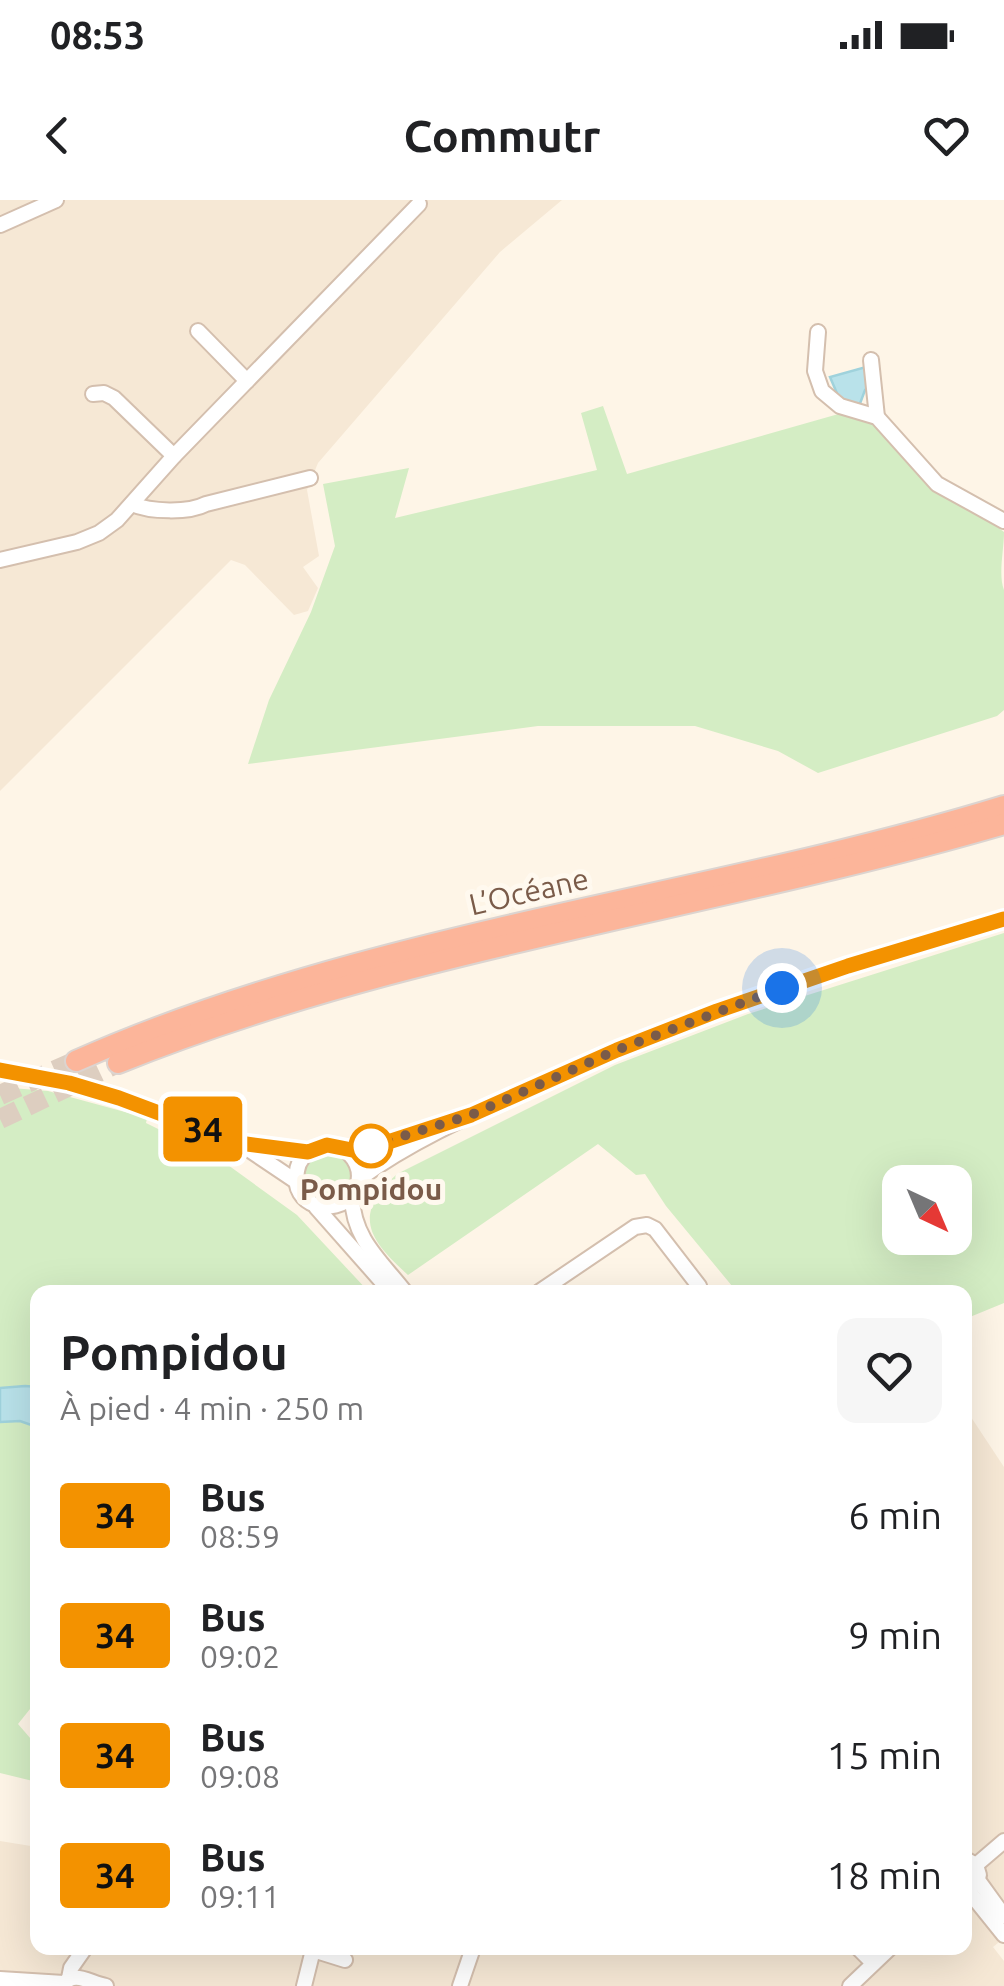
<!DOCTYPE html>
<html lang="fr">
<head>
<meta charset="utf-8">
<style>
  :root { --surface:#fff; --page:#f6f6f6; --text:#202124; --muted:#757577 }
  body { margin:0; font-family:Ubuntu,sans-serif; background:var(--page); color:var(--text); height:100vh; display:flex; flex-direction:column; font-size:38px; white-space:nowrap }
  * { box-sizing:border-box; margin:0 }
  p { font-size:32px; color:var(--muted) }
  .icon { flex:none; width:55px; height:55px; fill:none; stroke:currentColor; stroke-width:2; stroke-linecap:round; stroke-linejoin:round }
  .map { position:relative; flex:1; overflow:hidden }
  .drawer { position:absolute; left:30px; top:1085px; width:942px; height:670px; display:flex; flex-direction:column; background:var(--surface); border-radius:20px; box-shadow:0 10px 40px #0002 }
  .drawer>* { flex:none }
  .badge { padding:0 20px; border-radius:8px; font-size:35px; line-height:65px }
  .needle { width:65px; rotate:136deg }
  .controls { position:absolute; left:882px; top:965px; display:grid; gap:20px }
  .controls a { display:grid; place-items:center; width:90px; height:90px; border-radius:20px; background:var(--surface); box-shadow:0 10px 40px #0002; font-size:50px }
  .you { position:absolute; width:50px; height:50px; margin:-25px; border:8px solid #fff; border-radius:50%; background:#1a73e8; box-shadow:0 0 0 15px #1a73e833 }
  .map>.badge { position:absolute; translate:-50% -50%; box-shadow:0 0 0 5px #fff }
  .round { display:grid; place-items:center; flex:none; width:105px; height:105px; border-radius:20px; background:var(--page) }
  .overview { display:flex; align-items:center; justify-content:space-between; height:170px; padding:0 30px }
  h1 { font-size:48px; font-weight:700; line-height:75px }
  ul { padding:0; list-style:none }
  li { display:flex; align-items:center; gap:30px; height:120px; padding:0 30px }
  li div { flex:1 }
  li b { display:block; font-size:38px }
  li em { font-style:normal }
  li .badge { min-width:110px; font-weight:700; text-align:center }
  .status { display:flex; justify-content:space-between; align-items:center; height:70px; padding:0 50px; background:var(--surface); direction:ltr }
  .status svg { height:28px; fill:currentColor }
  header { display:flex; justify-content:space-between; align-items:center; height:130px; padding:0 30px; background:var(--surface); font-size:45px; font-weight:700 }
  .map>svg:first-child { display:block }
  .residential { fill:#f6e8d5 }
  .green { fill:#d4edc4; fill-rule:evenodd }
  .water { fill:#b9e2ea; stroke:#9fd2dc; stroke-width:2.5 }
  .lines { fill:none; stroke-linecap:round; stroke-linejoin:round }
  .highway-tunnel { stroke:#ddcec0; stroke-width:20; stroke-dasharray:20 10; stroke-linecap:butt }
  .minor-casing { stroke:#d4bfae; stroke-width:18 }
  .highway-casing { stroke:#dcd4d0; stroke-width:24 }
  .minor { stroke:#fff; stroke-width:14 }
  .highway { stroke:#fcb59a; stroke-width:20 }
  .line-casing { stroke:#fff; stroke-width:22 }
  .line { stroke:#f39200; stroke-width:15 }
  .walk { stroke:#7a5b49; stroke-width:10; stroke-dasharray:0 18 }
  .stop-dot { fill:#fff; stroke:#f39200; stroke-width:5 }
  .labels { text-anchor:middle; stroke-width:10; stroke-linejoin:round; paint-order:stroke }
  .street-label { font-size:30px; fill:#7a5b49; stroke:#fff9ef }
  .stop-label { font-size:30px; font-weight:bold; fill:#7a5b49; stroke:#fff9ef }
</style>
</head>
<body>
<div class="status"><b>08:53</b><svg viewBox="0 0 49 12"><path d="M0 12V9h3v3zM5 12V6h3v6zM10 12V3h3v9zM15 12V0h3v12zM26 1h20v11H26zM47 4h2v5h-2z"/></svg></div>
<header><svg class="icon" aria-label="back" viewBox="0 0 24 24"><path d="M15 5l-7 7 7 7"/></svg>Commutr<svg class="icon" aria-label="heart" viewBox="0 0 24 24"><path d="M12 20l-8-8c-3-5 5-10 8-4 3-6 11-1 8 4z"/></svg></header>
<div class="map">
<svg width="1004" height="1786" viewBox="0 0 1004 1786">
  <rect width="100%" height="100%" fill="#fef5e7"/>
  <g class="residential">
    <path d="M0,0h562l-62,52 -182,211 -11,27 12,66 -16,11 15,21 -10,23 -14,4 -49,-50 -14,-5 -231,231z"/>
    <path d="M965,1208l39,59v471l-11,9 11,14v25h-1004v-145l37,6 1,101h927z"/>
  </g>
  <g class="green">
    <path d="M603,206l24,68 215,-61 35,4 60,67 67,48c0,18 -6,43 0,58v120l-7,6 -179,57 -40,-22 -83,-25h-157l-290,38 21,-64 42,-88 24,-66 -12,-62 86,-16 -14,50 202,-48 -16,-57z"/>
    <path d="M1004,733v370l-39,16v-27h-228l-71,-86 -21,-32 -9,1 -38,-31 -190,131c-40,-36 -56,-60 -11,-101l218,-109 133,-51zM900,982h55v56h-55z"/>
    <path d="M0,887l48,4 99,27 -1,5 75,37 76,55 72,77h-331v407l-20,25 19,22v36l-37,-9z"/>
    <circle cx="327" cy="977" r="24"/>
  </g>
  <g class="water">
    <path d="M866,167l5,18 -6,5 -7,19 -19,-11 -9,-21z"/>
    <path d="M25,1186l12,1v40l-17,-6 -20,1v-34z"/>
  </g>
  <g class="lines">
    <g class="highway-tunnel">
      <path d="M0,895l76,-34"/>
      <path d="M0,919l118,-56"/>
    </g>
    <g class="minor-casing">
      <g id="minor">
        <path d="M0,25l56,-25"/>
        <path d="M198,131l49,50"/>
        <path d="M818,132l-3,39 7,20 18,15 37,11 60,67 67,37"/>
        <path d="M871,160l6,57"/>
        <path d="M93,194l11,-1 10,5 60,58"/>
        <path d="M132,304c18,8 57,9 74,0l104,-26"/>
        <path d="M0,360l77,-18 22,-9 18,-13 57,-64 245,-252"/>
        <path d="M0,870l69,13 50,15 120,45 58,39"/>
        <path d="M249,945l59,7"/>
        <path d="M345,950c15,12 18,27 9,44 -20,24 -64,13 -57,-23 1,-10 9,-19 18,-23 15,-6 25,3 38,2 29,-3 56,-16 83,-24"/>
        <path d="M359,979c56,-41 121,-68 183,-96 101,-44 203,-85 308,-118 51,-16 103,-29 154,-46"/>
        <path d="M352,997c1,42 29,64 53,95"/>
        <path d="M316,1007l75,85"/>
        <path d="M539,1092l96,-65 12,-2 8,4 44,57 2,6"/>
        <path d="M965,1659l11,6 3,10 -4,9 -10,5"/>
        <path d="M976,1665l28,-24"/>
        <path d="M978,1680l26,36"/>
        <path d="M967,1689l37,46"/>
        <path d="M858,1748l15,15"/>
        <path d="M69,1778l2,-10 14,-20"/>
        <path d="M0,1779l64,4"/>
        <path d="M62,1786c12,-17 27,-3 44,0"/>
        <path d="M304,1786l9,-36 32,10"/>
        <path d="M460,1786l13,-38"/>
        <path d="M850,1786l40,-38"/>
      </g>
    </g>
    <g class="highway-casing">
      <g id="highway">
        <path d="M76,861c295,-131 621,-161 928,-255"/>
        <path d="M118,863c285,-115 592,-153 886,-239"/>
      </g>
    </g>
    <use href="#minor" class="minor"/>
    <use href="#highway" class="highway"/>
  </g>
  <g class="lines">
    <g class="line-casing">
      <path id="line" d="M0,870l69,13 50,15 120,45 69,9 19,-7 25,5 30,-6 89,-29 146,-65 100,-39 131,-45 156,-47"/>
    </g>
    <use href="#line" class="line"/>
    <path class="walk" d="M371,946l100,-31 146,-65 165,-62"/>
  </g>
  <circle class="stop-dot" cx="371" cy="946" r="20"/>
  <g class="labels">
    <g class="street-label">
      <text transform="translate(529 692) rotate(-13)" y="10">L’Océane</text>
    </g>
    <g class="stop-label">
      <text x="371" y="1000">Pompidou</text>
    </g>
  </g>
</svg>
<div class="controls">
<a><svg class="needle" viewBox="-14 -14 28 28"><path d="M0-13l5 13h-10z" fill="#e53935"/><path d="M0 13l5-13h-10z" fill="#757577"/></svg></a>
</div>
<div class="you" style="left:782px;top:788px"></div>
<b class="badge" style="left:203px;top:929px;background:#f39200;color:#111">34</b>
<section class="drawer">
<div class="overview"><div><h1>Pompidou</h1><p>À pied · 4 min · 250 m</p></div><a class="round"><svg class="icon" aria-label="heart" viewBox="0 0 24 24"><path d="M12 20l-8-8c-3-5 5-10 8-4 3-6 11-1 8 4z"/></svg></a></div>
<ul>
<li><span class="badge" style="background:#f39200;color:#111">34</span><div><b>Bus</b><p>08:59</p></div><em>6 min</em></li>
<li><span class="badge" style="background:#f39200;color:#111">34</span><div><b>Bus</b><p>09:02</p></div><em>9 min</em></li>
<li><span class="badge" style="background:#f39200;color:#111">34</span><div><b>Bus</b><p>09:08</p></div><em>15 min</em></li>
<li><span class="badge" style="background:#f39200;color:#111">34</span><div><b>Bus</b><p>09:11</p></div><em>18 min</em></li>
</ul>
</section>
</div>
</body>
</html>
